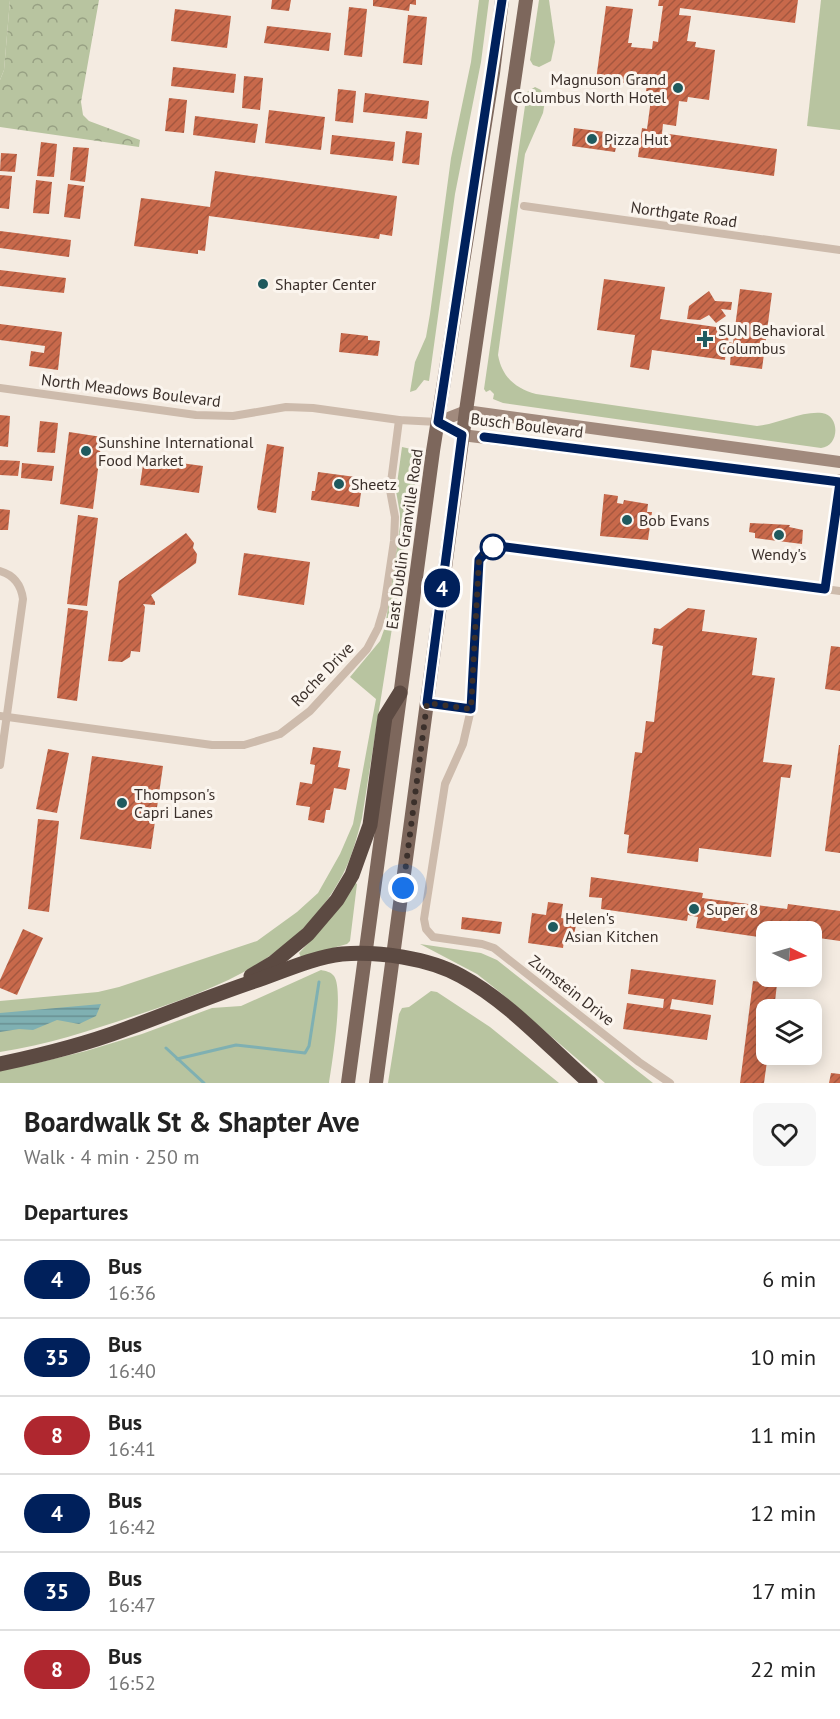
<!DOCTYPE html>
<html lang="en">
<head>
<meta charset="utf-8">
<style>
  :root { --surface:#fff; --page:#f6f6f6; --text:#222; --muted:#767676; --line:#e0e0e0 }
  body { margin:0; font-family:"PT Sans",sans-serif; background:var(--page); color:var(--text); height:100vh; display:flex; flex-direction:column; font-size:22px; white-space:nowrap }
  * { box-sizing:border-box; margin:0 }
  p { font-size:20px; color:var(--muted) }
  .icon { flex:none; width:33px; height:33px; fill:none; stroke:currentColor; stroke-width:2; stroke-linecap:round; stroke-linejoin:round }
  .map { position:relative; height:1083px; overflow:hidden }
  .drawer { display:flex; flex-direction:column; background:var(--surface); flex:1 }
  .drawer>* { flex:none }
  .badge { padding:0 12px; border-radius:20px; font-size:21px; line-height:39px }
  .needle { width:39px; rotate:95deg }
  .controls { position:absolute; left:756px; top:921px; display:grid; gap:12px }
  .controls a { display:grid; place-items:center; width:66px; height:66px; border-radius:12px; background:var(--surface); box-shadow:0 3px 15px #0003; font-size:30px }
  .you { position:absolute; width:30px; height:30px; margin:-15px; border:4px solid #fff; border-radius:50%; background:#1a73e8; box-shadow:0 0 0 9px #1a73e833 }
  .map>.badge { position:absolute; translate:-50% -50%; box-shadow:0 0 0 3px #fff }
  h2 { padding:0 24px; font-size:22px; line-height:54px }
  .round { display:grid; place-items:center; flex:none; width:63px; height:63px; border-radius:12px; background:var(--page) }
  .head { display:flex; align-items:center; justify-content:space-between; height:102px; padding:0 24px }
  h1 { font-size:28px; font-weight:800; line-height:45px }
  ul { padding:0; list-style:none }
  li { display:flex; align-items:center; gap:18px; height:78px; padding:0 24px; border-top:2px solid var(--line) }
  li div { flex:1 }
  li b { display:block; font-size:22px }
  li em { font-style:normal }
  li .badge { min-width:66px; font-weight:700; text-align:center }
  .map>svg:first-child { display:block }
  .grass { fill:#b8c4a0 }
  .forest { fill:url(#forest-crowns) }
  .water { fill:url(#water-rules) }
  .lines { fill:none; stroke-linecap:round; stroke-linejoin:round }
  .stream { stroke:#7fb0b2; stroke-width:3 }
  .building { fill:url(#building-hatch) }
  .minor { stroke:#cdbbac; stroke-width:8 }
  .secondary { stroke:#a18a7d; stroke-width:12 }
  .primary { stroke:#7d675c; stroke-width:14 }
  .motorway { stroke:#5c4a42; stroke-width:15 }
  .line-casing { stroke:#fff; stroke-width:14 }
  .line { stroke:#00205b; stroke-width:9 }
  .walk { stroke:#3b302b; stroke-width:6; stroke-dasharray:0 10.8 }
  .poi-dot { fill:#1f5a5e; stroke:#fbf5ee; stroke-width:2 }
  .stop-dot { fill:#fff; stroke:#00205b; stroke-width:3 }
  .labels { text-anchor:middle; stroke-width:6; stroke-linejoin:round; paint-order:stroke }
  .poi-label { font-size:16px; fill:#3b302b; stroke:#fbf5ee; text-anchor:start }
  .street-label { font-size:16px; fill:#3b302b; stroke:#fbf5ee }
</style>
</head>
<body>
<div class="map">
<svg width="840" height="1083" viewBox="0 0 840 1083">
  <defs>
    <pattern id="forest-crowns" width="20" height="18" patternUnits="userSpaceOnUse" patternTransform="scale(1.5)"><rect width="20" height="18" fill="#b8c4a0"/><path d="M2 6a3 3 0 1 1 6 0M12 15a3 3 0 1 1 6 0" fill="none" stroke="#97a083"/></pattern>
    <pattern id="water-rules" width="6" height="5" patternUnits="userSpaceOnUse" patternTransform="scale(1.5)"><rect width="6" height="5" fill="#7fb0b2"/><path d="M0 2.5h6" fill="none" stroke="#699091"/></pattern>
    <pattern id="building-hatch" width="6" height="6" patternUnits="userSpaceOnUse" patternTransform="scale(1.5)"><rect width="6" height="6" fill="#c8694b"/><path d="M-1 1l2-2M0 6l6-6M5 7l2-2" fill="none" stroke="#a4573f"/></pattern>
  </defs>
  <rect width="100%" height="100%" fill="#f4ebe1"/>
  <g class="grass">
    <path d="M0,0h10l-6,70 -4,10z"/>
    <path d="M479,0h10l-8,62 -26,132 -26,187 -5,-1 -8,10 -6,2 5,-30 11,-25 4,-23 21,-156 20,-96z"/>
    <path d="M539,0h10l6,42 -4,19 -12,6 -6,-2 -3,-5z"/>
    <path d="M821,0h19v130l-33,-4z"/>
    <path d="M535,87l6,3 4,11 -2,12 -18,41 -27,201c4,22 17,33 38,39l221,32c22,-2 43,-15 65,-13 18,2 18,33 -1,35l-318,-45 -10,-4 1,-5 -4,-4 -4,2 -2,-3 43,-297z"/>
    <path d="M402,447l18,4 -58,367c-5,19 -10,39 -19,56 -44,84 -122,113 -206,141 -45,15 -90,30 -137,37v-51l98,-9 21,-5 138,-46 40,-29 21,-19 22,-39 13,-30 23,-125 -26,-22 30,-36 5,-14 15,-101v-12l-4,-23z"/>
    <path d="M354,882l3,2 -7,57 -3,3 -46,13 -2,-4 18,-19z"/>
    <path d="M420,944l61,9 16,7 156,123h-48l-104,-90 -24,-19z"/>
    <path d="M321,970c5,1 10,2 13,6 10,14 -2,87 -5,107h-329v-13l33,-6 53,-13 56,-17 70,-26 29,-2z"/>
    <path d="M431,991l6,1 53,35 69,56h-171l11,-69 3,-6 7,-1z"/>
  </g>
  <path class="forest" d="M10,0h89l-18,102 2,13 6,6 51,19 -1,7 -139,-20v-47l4,-10z"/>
  <path class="water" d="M101,1004l-5,12 -17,8 -22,-4 -24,10 -14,-1 -19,3v-19z"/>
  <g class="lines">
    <g class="stream">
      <path d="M166,1048l38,35"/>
      <path d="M177,1059l59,-14 69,8 4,-7 10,-64"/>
    </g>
  </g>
  <g class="building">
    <path d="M272,0h19l-2,11 -18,-2z"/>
    <path d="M373,0h43v5l-6,-1 -1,7 -36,-5z"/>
    <path d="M659,0h139l-3,23 -115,-15 -1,7 12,1 -4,25 9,1 -1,5 20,3 -6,50 -21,-3 -1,5 -8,-1 -3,25 -13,-2 -1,9 115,16 -3,27 -136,-19 4,-29 5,1 5,-37 -6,-1 1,-6 -51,-5 10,-74 27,3 -5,34h4l-1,4 21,2 1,-8 5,1 5,-36h-5z"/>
    <path d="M349,7l18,2 -5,48 -18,-2z"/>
    <path d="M175,9l56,7 -4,32 -56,-7z"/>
    <path d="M408,15l19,2 -5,48 -19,-2z"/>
    <path d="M267,26l64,7 -2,18 -65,-8z"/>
    <path d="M173,67l63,7 -2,19 -63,-7z"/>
    <path d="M244,76l19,2 -3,32 -18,-2z"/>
    <path d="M338,89l18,2 -3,32 -18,-2z"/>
    <path d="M365,93l64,8 -2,18 -64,-7z"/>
    <path d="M169,98l18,2 -3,33 -19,-2z"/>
    <path d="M269,110l56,7 -4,33 -56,-7z"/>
    <path d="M195,116l63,8 -3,19 -62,-8z"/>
    <path d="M574,128l39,5 -1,13 4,1 -1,5 -43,-6z"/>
    <path d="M406,131l16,2 -3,32 -17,-2z"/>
    <path d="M332,135l63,7 -2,19 -63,-7z"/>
    <path d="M41,142l16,2 -3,33 -17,-1z"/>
    <path d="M73,147l16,1 -4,34 -15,-2z"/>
    <path d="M1,153l16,1 -2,18 -15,-1z"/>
    <path d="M215,171l182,25 -5,40 -12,-2 -1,5 -170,-23 -4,35 -7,-1v4l-64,-8 7,-48 69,9z"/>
    <path d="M0,175l12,1 -3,33 -9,-1z"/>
    <path d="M36,180l16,2 -3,32 -16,-1z"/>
    <path d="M68,184l16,2 -4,33 -16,-2z"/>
    <path d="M0,231l71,9 -2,17 -69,-9z"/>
    <path d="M0,270l66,8 -2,15 -64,-7z"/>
    <path d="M604,279l61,8 -5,32 70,10 -2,13 5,1 7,-54 32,4 -10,76 -32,-4 1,-14 -5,-1 -1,10 -73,-10 -3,20 -19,-3 5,-32 -38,-5z"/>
    <path d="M709,291l6,10 17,1 -1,8 -10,-1 5,7 -10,7 -7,-8 -9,5 -13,-1 2,-13z"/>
    <path d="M0,324l62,8 -4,38 -29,-4 2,-15 13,2 1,-7 -45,-6z"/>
    <path d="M341,333l27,3v4l12,1 -2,15 -39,-4z"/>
    <path d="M0,415l10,1 -2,31 -8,-1z"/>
    <path d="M40,421l18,2 -3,30 -18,-1z"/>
    <path d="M69,432l33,5 -9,72 -33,-5z"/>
    <path d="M267,444l17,3 -8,66 -18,-3 -1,-3z"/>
    <path d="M144,458l59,8 -4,27 -59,-8z"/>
    <path d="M0,460l20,1 -2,15 -18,-1z"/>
    <path d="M22,463l32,3 -2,15 -31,-3z"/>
    <path d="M318,472l45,6 -4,29 -48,-7 1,-9h3z"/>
    <path d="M604,494l14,2 -1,7 6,1 1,-4 24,4 -1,8h5l-4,28 -48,-4z"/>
    <path d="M0,509l10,1 -2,20h-8z"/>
    <path d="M78,515l20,3 -11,88 -20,-2z"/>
    <path d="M750,523l40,2 -1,2 14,3 -1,14 -47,-6v-5l-6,-1z"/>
    <path d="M186,533l8,10 -1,5 4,6 -1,9 -45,32 4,7v3l-12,-1 2,3 -5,45 -9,-1 -1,6 -8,5 -14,-1 11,-80z"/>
    <path d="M244,553l66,9 -6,43 -66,-10z"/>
    <path d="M68,608l20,3 -11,90 -20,-3z"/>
    <path d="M688,608l17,2 -3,21 55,7 -5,37 23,3 -12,84 29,3 -2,13 -9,-1 -10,80 -72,-9 -1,14 -71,-9 2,-18 -5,-1 11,-82 7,1 4,-32 8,1 9,-76 -11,-2 2,-16 6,1z"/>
    <path d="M831,646l9,1v44l-15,-2z"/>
    <path d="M839,745h1v108l-15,-2z"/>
    <path d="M313,747l28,4 -3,16 12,2 -4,21 -12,-2 -4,22h-4l-2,13 -16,-3 2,-13 -14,-2 4,-23 12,2 3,-19 -5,-1z"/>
    <path d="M48,749l21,4 -12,60 -21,-4z"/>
    <path d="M92,756l71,10 -12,83 -71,-10z"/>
    <path d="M38,819l21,2 -10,91 -21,-3z"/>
    <path d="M591,877l112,16 -1,5 85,11 1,-5 52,7v30l-28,-4v-5h-14v-2l-12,-2 -1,4h-19v6l-70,-10 2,-11 -10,-2 -1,6 -86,-12 1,-11 -13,-1z"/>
    <path d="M548,902l15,2 -2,14 16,2 -3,15 -9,-1 -2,14 -35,-5 4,-30 14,2z"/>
    <path d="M462,917l40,5 -2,12 -39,-5z"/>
    <path d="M23,929l20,9 -26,57 -17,-7v-8z"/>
    <path d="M631,969l85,11 -3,25 -41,-6 -2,10 41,6 -4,25 -84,-11 4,-26 36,5 1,-9 -36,-5z"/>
    <path d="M753,981l24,3 -3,26h-8l2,44 -4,29h-24z"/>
    <path d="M831,1073l9,1v9h-11z"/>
  </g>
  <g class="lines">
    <g class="minor">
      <path d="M524,206l316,44"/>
      <path d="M0,388l196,27 37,1 53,-9 27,1 86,12 39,2"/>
      <path d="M0,571c14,4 21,13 23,28l-23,166"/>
      <path d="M825,589l15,-111"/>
      <path d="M427,703l44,6"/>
      <path d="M0,716l212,29h32l36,-11 30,-23 57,-62 11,-21 6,-20 10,-67 1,-24 -5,-27 9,-70"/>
      <path d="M670,1083l-31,-21 -145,-114 -12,-4 -49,-7 -7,-8 -2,-10 21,-135 18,-40 8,-35 8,-149 10,-12 9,-2 342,45"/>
    </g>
    <g class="secondary">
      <path d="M438,422l24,13 378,47"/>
      <path d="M438,422l28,-11 374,51"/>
    </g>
    <g class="primary">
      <path d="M348,1083l85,-632 60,-378 9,-73"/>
      <path d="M376,1083l90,-672 60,-411"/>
    </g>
    <g class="motorway">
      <path d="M251,976l22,-13 35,-29 29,-34 15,-25 18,-50 15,-108 15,-24"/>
      <path d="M0,1064c42,-9 83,-19 123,-34 44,-16 87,-34 132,-49 26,-9 59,-24 87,-27 36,-3 87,4 119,22 48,26 88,71 129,107"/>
    </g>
  </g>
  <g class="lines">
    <g class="line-casing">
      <path id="line" d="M484,437l356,45 -15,107 -327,-43 -9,2 -10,12 -8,149 -44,-6 35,-268 -24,-13 64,-422"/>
    </g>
    <use href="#line" class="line"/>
    <path class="walk" d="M403,888l24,-185 44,6 8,-149 3,-6 11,-7"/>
  </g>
  <g class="poi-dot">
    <circle cx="678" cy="88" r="6"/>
    <circle cx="592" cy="139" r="6"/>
    <circle cx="263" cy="284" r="6"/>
    <path d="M702 330h6v6h6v6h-6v6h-6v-6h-6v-6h6z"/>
    <circle cx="86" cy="451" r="6"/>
    <circle cx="339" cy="484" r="6"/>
    <circle cx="627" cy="520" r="6"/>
    <circle cx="779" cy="535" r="6"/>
    <circle cx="122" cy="803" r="6"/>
    <circle cx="694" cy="909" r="6"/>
    <circle cx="553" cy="927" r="6"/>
  </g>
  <circle class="stop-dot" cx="493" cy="547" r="12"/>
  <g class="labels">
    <g class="poi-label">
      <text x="666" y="85" text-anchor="end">Magnuson Grand<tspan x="666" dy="18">Columbus North Hotel</tspan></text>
      <text x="604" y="145">Pizza Hut</text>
      <text x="275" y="290">Shapter Center</text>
      <text x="718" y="336">SUN Behavioral<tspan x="718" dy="18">Columbus</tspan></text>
      <text x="98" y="448">Sunshine International<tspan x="98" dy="18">Food Market</tspan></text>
      <text x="351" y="490">Sheetz</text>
      <text x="639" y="526">Bob Evans</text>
      <text x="779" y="560" text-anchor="middle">Wendy's</text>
      <text x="134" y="800">Thompson's<tspan x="134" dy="18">Capri Lanes</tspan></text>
      <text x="706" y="915">Super 8</text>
      <text x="565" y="924">Helen's<tspan x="565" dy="18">Asian Kitchen</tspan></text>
    </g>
    <g class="street-label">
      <text transform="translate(684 214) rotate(8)" y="6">Northgate Road</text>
      <text transform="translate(131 390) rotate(7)" y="6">North Meadows Boulevard</text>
      <text transform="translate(527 425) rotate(7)" y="6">Busch Boulevard</text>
      <text transform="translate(404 539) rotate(-82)" y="6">East Dublin Granville Road</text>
      <text transform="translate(322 674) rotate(-46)" y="6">Roche Drive</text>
      <text transform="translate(572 990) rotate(38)" y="6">Zumstein Drive</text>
    </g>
  </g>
</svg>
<div class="controls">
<a><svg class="needle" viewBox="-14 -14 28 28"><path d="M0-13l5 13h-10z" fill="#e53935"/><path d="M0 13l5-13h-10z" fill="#767676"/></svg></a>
<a><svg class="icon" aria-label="layers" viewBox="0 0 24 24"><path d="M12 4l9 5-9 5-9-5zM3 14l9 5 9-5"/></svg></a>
</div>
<div class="you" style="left:403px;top:888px"></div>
<b class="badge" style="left:442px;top:588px;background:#00205b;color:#fff">4</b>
</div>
<section class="drawer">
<div class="head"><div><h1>Boardwalk St &amp; Shapter Ave</h1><p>Walk · 4 min · 250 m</p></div><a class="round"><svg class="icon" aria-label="heart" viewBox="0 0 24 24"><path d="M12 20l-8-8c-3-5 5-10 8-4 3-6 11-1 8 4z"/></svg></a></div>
<h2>Departures</h2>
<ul>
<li><span class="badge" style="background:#00205b;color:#fff">4</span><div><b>Bus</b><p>16:36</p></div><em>6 min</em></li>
<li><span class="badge" style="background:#00205b;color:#fff">35</span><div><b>Bus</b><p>16:40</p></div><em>10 min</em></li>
<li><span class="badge" style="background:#af272f;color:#fff">8</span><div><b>Bus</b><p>16:41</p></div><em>11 min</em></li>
<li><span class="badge" style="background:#00205b;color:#fff">4</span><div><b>Bus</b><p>16:42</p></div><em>12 min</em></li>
<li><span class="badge" style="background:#00205b;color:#fff">35</span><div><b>Bus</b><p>16:47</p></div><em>17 min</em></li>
<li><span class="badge" style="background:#af272f;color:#fff">8</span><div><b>Bus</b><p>16:52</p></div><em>22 min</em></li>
</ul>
</section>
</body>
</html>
